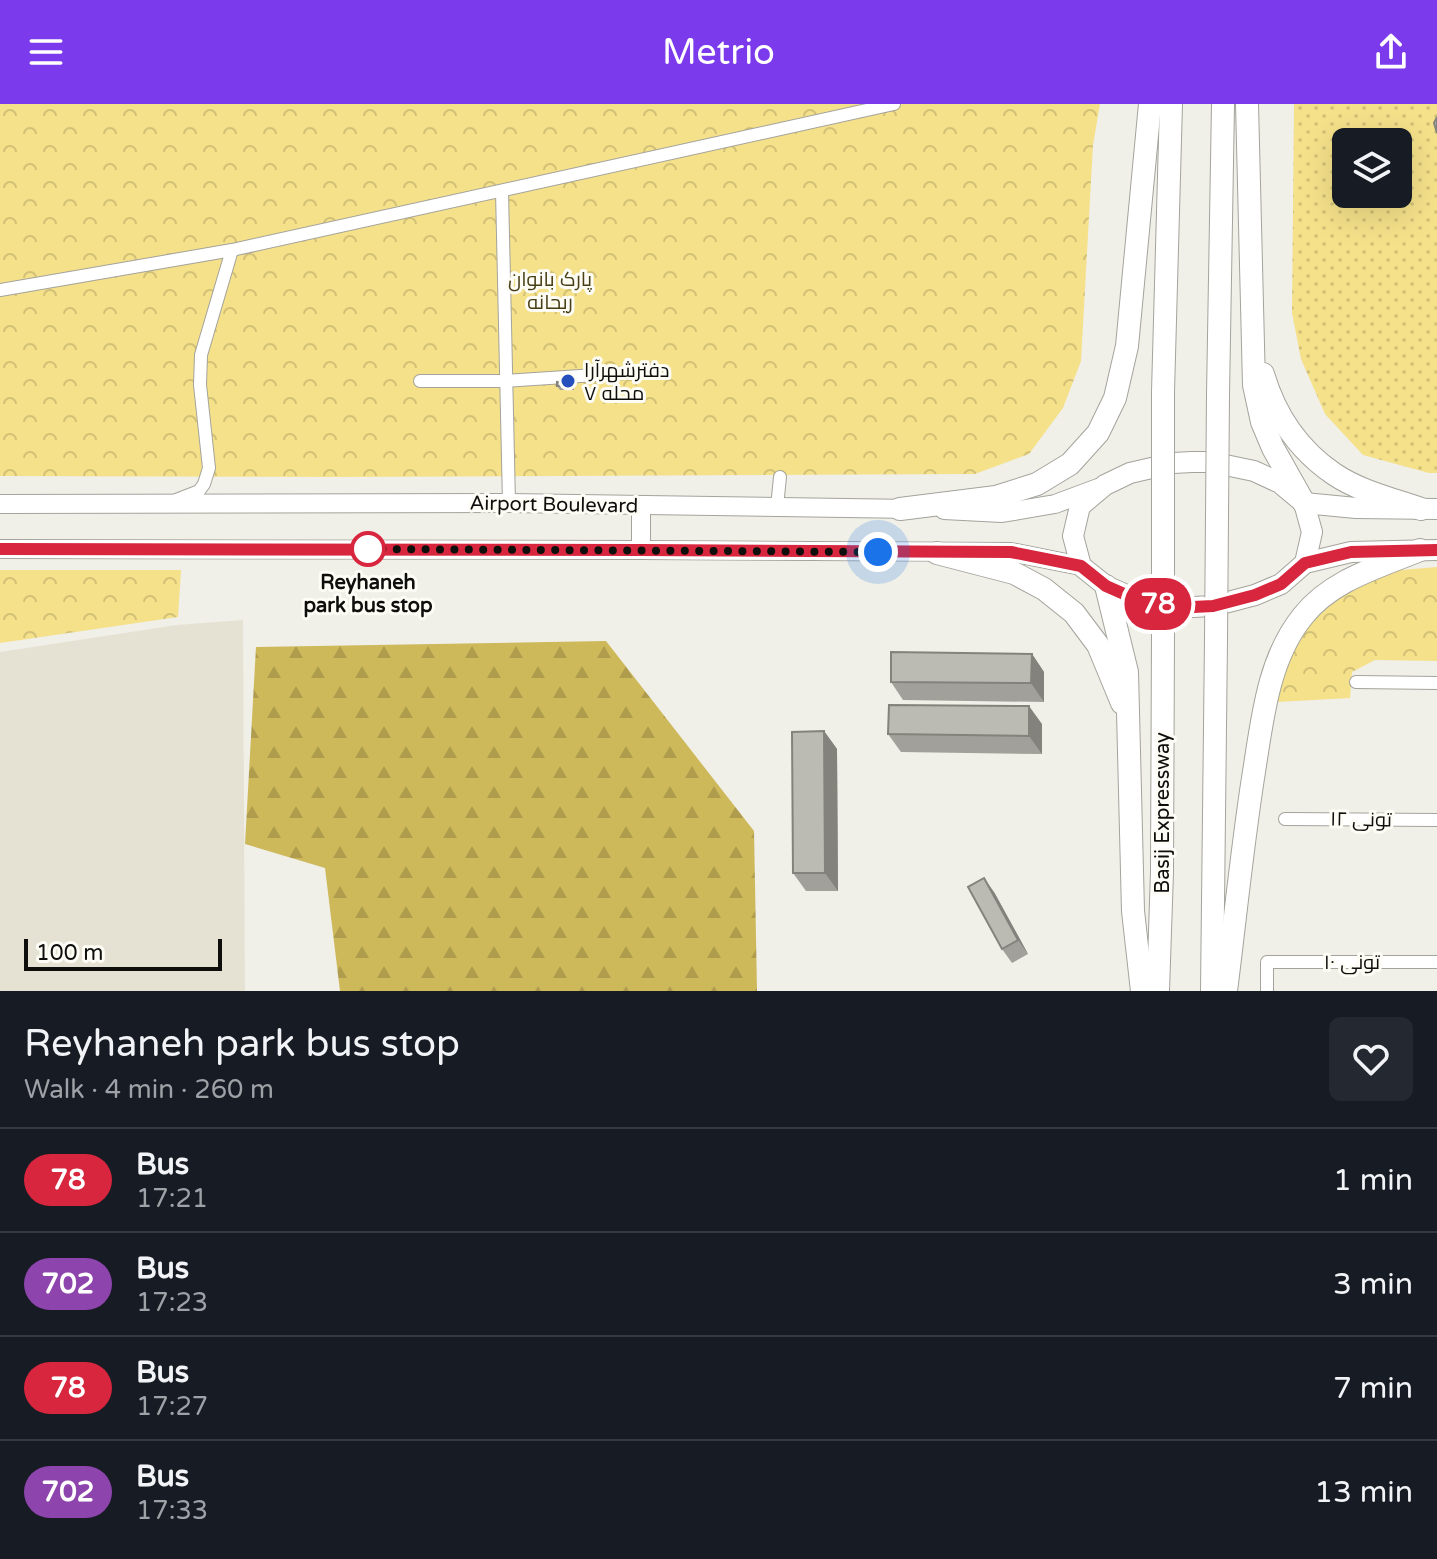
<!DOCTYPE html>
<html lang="en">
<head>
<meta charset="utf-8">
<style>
  :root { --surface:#171b24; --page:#242831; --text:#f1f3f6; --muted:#9ea1a6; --line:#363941; --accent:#7c3aed }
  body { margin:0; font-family:"Varela Round",Cairo,sans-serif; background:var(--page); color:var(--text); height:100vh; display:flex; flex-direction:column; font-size:30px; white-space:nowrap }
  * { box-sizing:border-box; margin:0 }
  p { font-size:26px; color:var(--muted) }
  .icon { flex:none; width:44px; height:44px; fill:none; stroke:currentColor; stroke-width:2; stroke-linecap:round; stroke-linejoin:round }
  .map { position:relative; height:887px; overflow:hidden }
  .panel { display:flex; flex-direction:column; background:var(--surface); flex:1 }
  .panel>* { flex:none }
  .badge { padding:0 16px; border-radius:26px; font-size:28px; line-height:52px }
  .fabs { position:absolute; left:1332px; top:24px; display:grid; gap:16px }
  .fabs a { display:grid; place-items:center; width:80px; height:80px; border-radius:12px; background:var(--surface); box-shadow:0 8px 32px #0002; font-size:40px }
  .scale { position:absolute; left:24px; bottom:20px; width:198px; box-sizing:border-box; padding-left:8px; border:4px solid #0e0e0c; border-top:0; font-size:22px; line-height:28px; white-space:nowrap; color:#0e0e0c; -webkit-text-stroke:6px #fdfcf5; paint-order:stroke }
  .you { position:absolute; width:40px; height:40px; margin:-20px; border:6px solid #fff; border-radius:50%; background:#1a73e8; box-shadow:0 0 0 12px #1a73e833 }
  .map>.badge { position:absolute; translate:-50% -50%; box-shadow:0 0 0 4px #fff }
  .round { display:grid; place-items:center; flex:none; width:84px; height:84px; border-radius:12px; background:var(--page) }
  .head { display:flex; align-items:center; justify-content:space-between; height:136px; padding:0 24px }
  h1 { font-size:38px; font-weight:600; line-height:60px }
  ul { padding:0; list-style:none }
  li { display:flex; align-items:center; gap:24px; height:104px; padding:0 24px; border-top:2px solid var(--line) }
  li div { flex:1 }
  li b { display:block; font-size:30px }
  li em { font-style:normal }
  li .badge { min-width:88px; font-weight:700; text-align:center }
  header { display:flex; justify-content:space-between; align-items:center; height:104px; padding:0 24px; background:var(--accent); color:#fff; font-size:36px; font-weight:600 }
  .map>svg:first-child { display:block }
  .built { fill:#e5e2d4 }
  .forest { fill:url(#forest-firs) }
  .park { fill:url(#park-crowns) }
  .garden { fill:url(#garden-dots); fill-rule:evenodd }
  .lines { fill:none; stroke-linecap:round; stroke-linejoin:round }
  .street-casing { stroke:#a4a39c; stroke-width:14 }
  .secondary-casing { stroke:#a4a39c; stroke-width:20 }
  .primary-casing { stroke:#a4a39c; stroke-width:22 }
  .highway-casing { stroke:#a4a39c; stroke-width:24 }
  .street { stroke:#fff; stroke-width:12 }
  .secondary { stroke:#fff; stroke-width:18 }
  .primary { stroke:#fff; stroke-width:20 }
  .highway { stroke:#fff; stroke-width:22 }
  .highway-bridge-casing { stroke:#a4a39c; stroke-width:24; stroke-linecap:butt }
  .highway-bridge { stroke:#fff; stroke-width:22 }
  .wall { fill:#a1a09a }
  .shaded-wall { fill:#83827d }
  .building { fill:#bbbab3; stroke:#83827d; stroke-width:2 }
  .line-casing { stroke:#fff; stroke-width:18 }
  .line { stroke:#d7263d; stroke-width:12 }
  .walk { stroke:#0e0e0c; stroke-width:8; stroke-dasharray:0 14.4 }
  .poi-dot { fill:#244fbd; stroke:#fdfcf5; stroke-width:3 }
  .stop-dot { fill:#fff; stroke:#d7263d; stroke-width:4 }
  .labels { text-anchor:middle; stroke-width:6; stroke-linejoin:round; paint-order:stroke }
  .park-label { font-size:20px; fill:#473e15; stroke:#fdfcf5 }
  .poi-label { font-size:20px; fill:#0e0e0c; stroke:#fdfcf5; text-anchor:start }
  .street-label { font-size:20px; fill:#0e0e0c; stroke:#fdfcf5 }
  .stop-label { font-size:20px; font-weight:bold; fill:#0e0e0c; stroke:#fdfcf5 }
</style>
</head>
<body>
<header><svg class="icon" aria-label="menu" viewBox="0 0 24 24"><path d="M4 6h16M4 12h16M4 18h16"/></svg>Metrio<svg class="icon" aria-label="share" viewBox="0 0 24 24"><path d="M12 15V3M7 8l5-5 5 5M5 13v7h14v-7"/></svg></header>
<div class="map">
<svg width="1437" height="887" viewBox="0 0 1437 887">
  <defs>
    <pattern id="forest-firs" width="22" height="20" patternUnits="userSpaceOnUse" patternTransform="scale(2)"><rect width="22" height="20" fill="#cdb85a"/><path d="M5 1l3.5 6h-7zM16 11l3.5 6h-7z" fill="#af9d4d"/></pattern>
    <pattern id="park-crowns" width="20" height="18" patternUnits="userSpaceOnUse" patternTransform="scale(2)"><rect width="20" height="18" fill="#f5e18a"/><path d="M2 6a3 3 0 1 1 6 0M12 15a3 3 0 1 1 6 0" fill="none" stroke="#d1c076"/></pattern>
    <pattern id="garden-dots" width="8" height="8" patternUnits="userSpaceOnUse" patternTransform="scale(2)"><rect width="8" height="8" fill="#f5e18a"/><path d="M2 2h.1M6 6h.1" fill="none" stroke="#d1c076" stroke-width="1.8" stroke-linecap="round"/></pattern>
  </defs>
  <rect width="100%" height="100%" fill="#f0efe8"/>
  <path class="built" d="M243,516l2,371h-245v-339l177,-27z"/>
  <path class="forest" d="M606,537l148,190 3,160h-417l-15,-123 -80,-24 11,-197z"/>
  <g class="park">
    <path d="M0,0h1100l-7,41 -12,216 -18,47 -34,46 -54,20 -639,3 -336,-1z"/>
    <path d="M1437,463v94l-62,-1 -23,12 -2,26 -73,4 11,-47 24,-34 33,-28 45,-22z"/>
    <path d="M181,466l-3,47 -178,26v-73z"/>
  </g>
  <path class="garden" d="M1294,0h143v369h-8l-66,-18 -38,-41 -24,-55 -9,-46zM1346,38h52v52h-52z"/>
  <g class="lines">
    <g class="street-casing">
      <g id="street">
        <path d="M502,87l7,312"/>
        <path d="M0,186l232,-40 662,-146"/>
        <path d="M420,277h85l151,-10"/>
        <path d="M176,396l23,-9 5,-7 5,-16 -9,-83 1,-30 31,-105"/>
        <path d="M777,403l3,-30"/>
        <path d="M1356,578l81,1"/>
        <path d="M1285,715l152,1"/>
        <path d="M1267,887v-29h170"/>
      </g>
    </g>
    <g class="secondary-casing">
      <g id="secondary">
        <path d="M0,400l509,-1 405,6"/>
        <path d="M944,406l58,3 53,-9 43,-16"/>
        <path d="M0,445l641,1 370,2 70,14"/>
        <path d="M641,446v-45"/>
      </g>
    </g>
    <g class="primary-casing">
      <g id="primary">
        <path d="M1192,358h19l43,9 26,12 24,20 8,29 -7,31 -24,21 -26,11 -42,11 -20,1 -19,-1 -43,-9 -25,-11 -25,-20 -8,-30 7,-30 25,-21 25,-12 43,-10z"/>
        <path d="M1304,399l52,5 81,1"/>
        <path d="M1305,459l46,-11 86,-2"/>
      </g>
    </g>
    <g class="highway-casing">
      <g id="highway">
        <path d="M1247,0l7,281 8,37 11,26 31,55"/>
        <path d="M1263,270c12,41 36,76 71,100 25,17 58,25 87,35"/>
        <path d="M1163,288l8,-288"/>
        <path d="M1218,291l5,-291"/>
        <path d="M900,405l96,-12 41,-13 33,-20 28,-31 17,-35 12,-52 23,-242"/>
        <path d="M937,449l77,20 30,16 30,24 24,32 24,58"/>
        <path d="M1106,482l21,86 6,239 9,80"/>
        <path d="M1158,887l4,-119 1,-238"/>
        <path d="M1212,887l4,-352"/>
        <path d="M1226,887c9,-71 16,-142 27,-213 9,-55 14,-118 50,-162 28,-36 76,-49 117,-66"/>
      </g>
    </g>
    <use href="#street" class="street"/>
    <use href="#secondary" class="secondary"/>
    <use href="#primary" class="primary"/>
    <use href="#highway" class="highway"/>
    <g class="highway-bridge-casing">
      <g id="highway-bridge">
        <path d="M1163,530v-242"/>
        <path d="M1216,535l2,-244"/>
      </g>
    </g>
    <use href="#highway-bridge" class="highway-bridge"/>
  </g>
  <g class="wall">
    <path d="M570,277l4,4v5h-14l-3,-4z"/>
    <path d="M1032,550l12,18v30l-141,-2 -12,-18z"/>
    <path d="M1042,620v30l-141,-2 -13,-18z"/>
    <path d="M824,627l13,18 1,142h-32l-13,-18z"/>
    <path d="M994,788l34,62 -16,9 -10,-14z"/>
  </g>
  <g class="shaded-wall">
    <path d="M1032,550l12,18v30l-13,-19z"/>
    <path d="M1029,602l13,18v30l-13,-18z"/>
    <path d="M824,627l13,18 1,142 -13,-18z"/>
    <path d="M984,774l10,14 34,62 -10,-14z"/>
  </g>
  <g class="building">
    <path d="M1437,13v16l-3,-10z"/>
    <path d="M570,277l1,5h-14v-4z"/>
    <path d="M891,548l141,2 -1,29 -140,-1z"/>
    <path d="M889,601l140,1v30l-141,-2z"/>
    <path d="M824,627l1,142h-32l-1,-141z"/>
    <path d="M984,774l34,62 -16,9 -34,-62z"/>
  </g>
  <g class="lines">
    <g class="line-casing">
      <path id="line" d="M0,445l641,1 370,2 70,14 25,20 25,11 43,9 19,1 20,-1 42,-11 26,-11 24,-21 46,-11 86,-2"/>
    </g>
    <use href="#line" class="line"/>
    <path class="walk" d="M368,445l510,3"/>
  </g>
  <circle class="poi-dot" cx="568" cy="277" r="8"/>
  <circle class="stop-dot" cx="368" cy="445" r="16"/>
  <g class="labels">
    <g class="park-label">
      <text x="550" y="182">پارک بانوان<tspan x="550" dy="23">ریحانه</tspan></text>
    </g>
    <g class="poi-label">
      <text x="584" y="273">دفترشهرآرا<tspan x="584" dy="23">محله ۷</tspan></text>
    </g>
    <g class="street-label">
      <text transform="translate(554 400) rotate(1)" y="7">Airport Boulevard</text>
      <text transform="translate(1162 709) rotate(-90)" y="7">Basij Expressway</text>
      <text transform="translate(1361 715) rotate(1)" y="7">تونی ۱۲</text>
      <text x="1352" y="865">تونی ۱۰</text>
    </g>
    <g class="stop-label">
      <text x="368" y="485">Reyhaneh<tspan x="368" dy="23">park bus stop</tspan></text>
    </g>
  </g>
</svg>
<div class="fabs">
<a><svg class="icon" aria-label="layers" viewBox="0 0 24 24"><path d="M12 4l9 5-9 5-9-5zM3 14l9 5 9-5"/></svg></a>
</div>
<div class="scale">100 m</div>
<div class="you" style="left:878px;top:448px"></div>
<b class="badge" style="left:1158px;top:500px;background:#d7263d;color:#fff">78</b>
</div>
<section class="panel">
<div class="head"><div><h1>Reyhaneh park bus stop</h1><p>Walk · 4 min · 260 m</p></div><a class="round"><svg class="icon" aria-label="heart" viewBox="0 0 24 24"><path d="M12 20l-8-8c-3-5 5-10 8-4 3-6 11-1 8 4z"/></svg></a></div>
<ul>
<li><span class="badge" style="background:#d7263d;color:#fff">78</span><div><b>Bus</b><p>17:21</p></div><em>1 min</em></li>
<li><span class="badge" style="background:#8e44ad;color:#fff">702</span><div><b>Bus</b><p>17:23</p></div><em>3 min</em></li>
<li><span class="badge" style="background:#d7263d;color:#fff">78</span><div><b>Bus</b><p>17:27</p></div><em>7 min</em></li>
<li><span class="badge" style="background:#8e44ad;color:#fff">702</span><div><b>Bus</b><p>17:33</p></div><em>13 min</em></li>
</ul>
</section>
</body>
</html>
